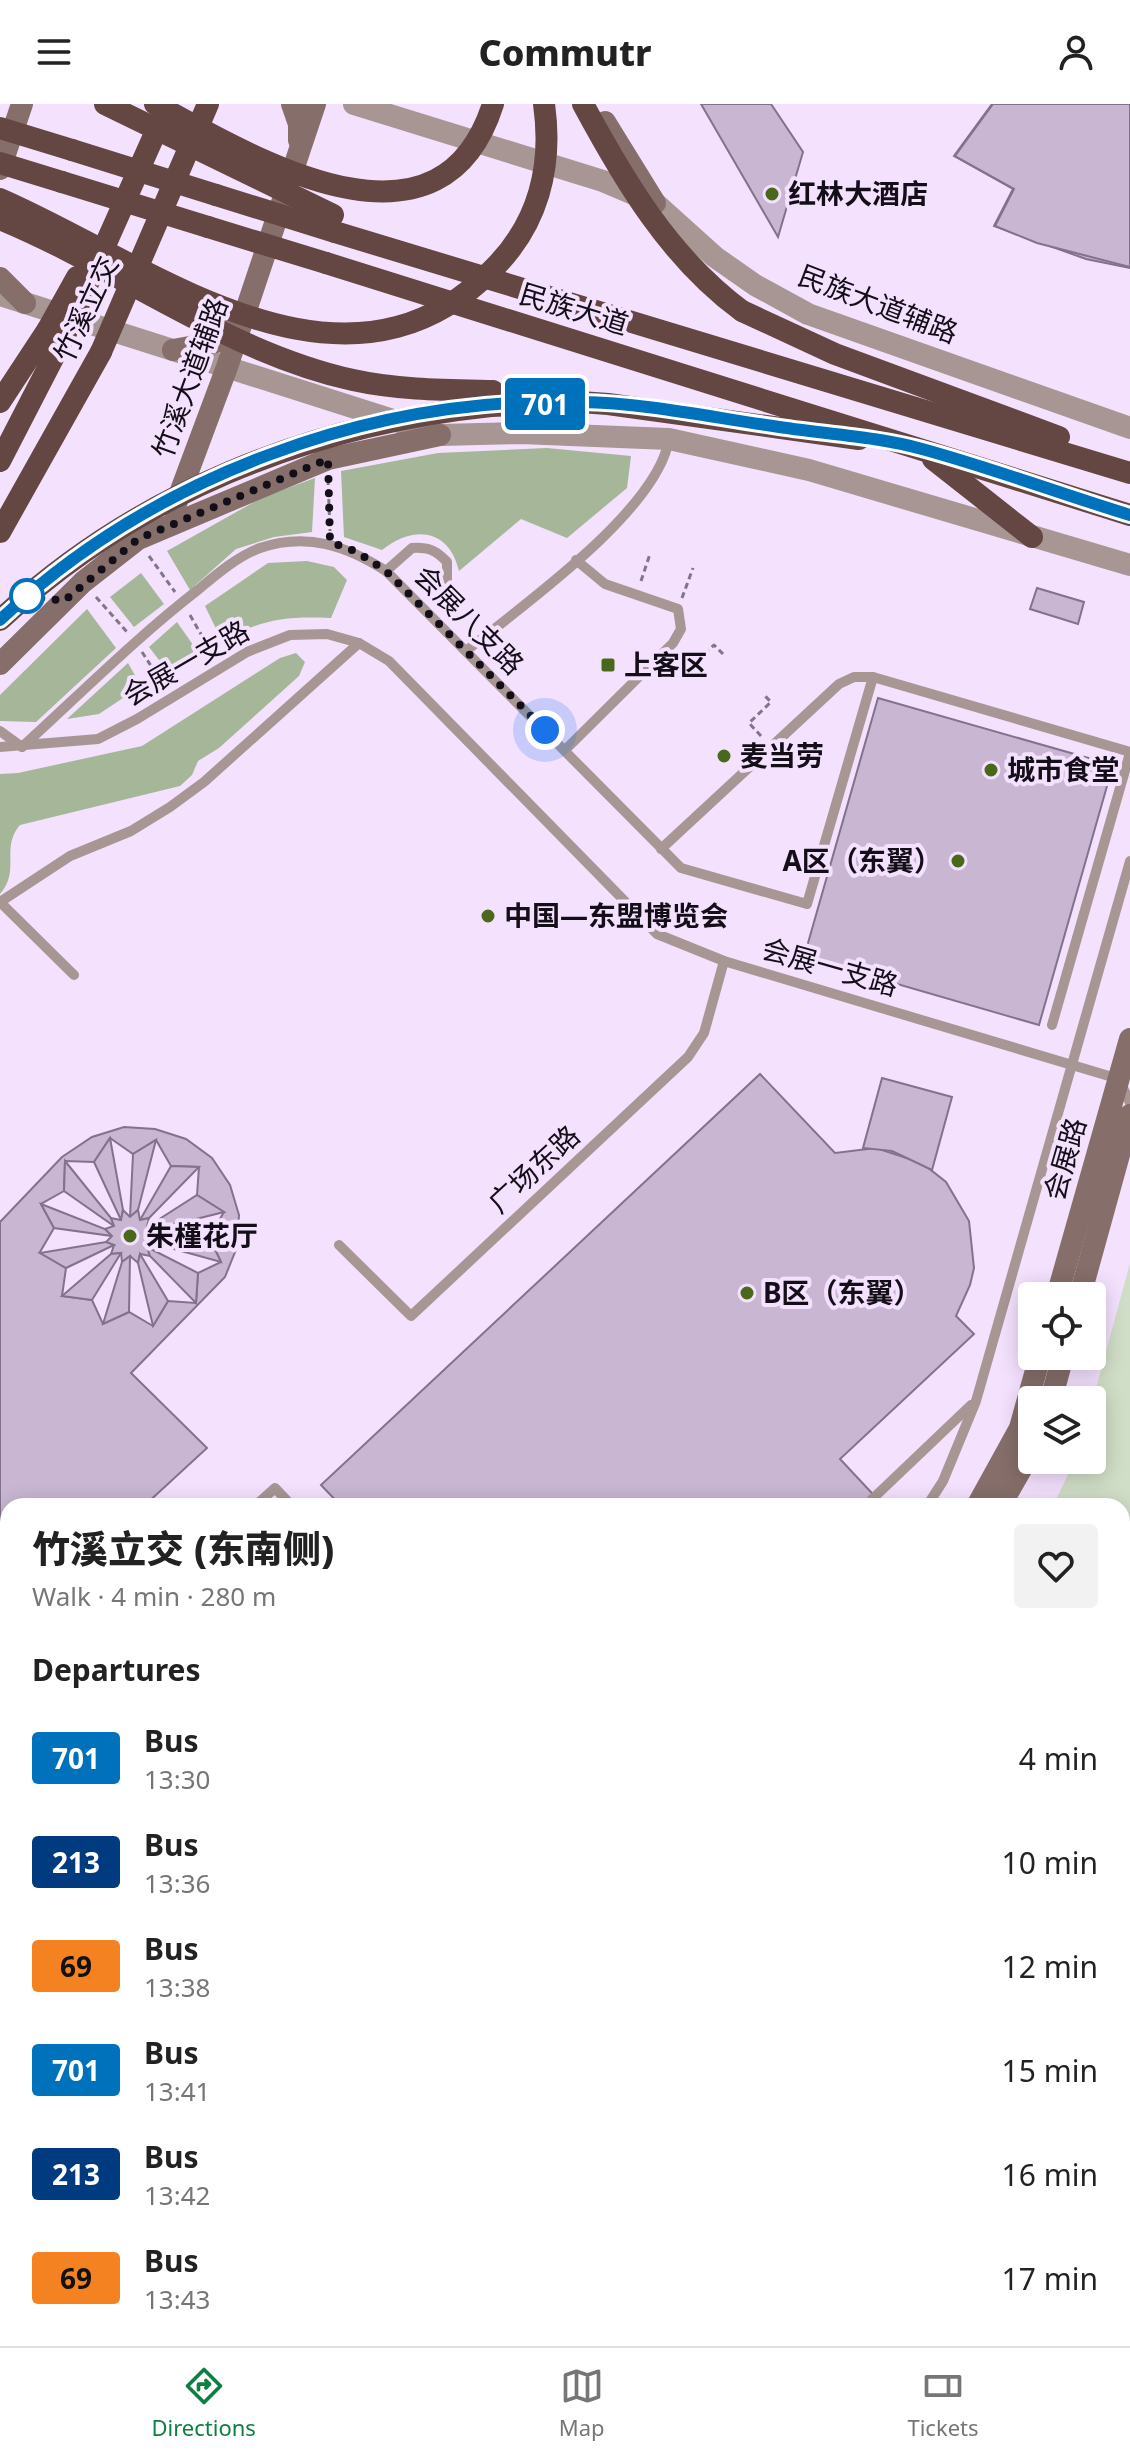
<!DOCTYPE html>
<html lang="en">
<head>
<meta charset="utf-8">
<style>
  :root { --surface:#fff; --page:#f2f2f2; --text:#222; --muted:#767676; --line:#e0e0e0; --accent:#0b8043 }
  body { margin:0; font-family:"Noto Sans","Noto Sans SC",sans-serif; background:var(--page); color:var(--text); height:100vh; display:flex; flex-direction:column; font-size:30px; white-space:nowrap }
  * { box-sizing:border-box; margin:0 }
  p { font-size:26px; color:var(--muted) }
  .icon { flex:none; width:44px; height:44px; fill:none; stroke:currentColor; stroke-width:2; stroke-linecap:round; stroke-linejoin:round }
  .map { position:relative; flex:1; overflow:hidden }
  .sheet { position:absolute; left:0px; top:1394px; width:1130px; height:848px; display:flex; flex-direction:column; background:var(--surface); border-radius:24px 24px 0 0; box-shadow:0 4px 20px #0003 }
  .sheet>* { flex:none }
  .badge { padding:0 16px; border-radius:6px; font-size:28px; line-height:52px }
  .buttons { position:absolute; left:1018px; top:1178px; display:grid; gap:16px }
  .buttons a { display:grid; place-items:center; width:88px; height:88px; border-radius:8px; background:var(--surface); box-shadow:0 4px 20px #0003; font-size:40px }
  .you { position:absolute; width:40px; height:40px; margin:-20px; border:6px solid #fff; border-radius:50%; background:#1a73e8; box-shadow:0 0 0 12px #1a73e833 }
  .map>.badge { position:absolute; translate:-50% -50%; box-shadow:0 0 0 4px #fff }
  h2 { padding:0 32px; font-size:30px; line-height:72px }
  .round { display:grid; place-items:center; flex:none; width:84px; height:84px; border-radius:8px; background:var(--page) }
  .headline { display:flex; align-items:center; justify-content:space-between; height:136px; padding:0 32px }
  h1 { font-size:38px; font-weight:800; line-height:60px }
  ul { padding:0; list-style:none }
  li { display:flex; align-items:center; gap:24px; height:104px; padding:0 32px }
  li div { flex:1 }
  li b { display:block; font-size:30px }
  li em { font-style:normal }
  li .badge { min-width:88px; font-weight:700; text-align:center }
  header { display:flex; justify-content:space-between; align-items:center; height:104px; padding:0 32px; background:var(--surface); font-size:36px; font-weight:800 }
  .menu { display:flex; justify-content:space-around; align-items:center; height:112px; border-top:2px solid var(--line); background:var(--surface); font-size:22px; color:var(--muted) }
  .menu a { display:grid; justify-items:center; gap:4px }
  .menu .active { color:var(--accent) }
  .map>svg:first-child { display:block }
  .green { fill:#d1dec7 }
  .forest { fill:#a5b699 }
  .building { fill:#c8b6d3; stroke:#83728c; stroke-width:2; fill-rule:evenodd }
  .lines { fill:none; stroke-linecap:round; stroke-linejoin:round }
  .path { stroke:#817588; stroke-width:3; stroke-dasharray:6 4; stroke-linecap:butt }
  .service { stroke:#a79693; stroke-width:10 }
  .tertiary { stroke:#a79693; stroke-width:22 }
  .secondary { stroke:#866e6a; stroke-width:22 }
  .trunk { stroke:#644642; stroke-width:22 }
  .trunk-bridge { stroke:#644642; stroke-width:22 }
  .line-casing { stroke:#fff; stroke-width:18 }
  .line { stroke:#0072bc; stroke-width:12 }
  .walk { stroke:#140e18; stroke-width:8; stroke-dasharray:0 14.4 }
  .poi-dot { fill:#4a681c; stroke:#f4e1fe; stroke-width:3 }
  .stop-dot { fill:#fff; stroke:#0072bc; stroke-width:4 }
  .labels { text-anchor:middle; stroke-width:8; stroke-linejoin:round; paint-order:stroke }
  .poi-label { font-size:28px; font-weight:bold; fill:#140e18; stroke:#f4e1fe; text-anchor:start }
  .street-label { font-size:28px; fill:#140e18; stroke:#f4e1fe }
</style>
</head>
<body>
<header><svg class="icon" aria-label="menu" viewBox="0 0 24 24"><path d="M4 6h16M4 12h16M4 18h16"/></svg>Commutr<svg class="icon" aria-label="person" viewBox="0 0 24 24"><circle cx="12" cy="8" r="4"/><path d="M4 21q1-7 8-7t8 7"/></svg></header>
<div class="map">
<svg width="1130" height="2242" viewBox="0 0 1130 2242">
  <rect width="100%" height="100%" fill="#f4e1fe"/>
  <path class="green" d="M1130,1159v1083h-1130v-266l8,-3v261h1114v-832h-69l22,-46h17v-57z"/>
  <g class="forest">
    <path d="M547,344l84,8 -4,32 -60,50 -46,-19 -62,52c-10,-43 -46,-46 -77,-21l-38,-13 -3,-66 97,-18z"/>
    <path d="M315,374l-3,54 -38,5 -38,12 -46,41 -23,-39 96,-54z"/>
    <path d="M307,457l27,6 13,13 -16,38c-46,-2 -68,1 -109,23l-17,-35 63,-43z"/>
    <path d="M141,469l23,31 -30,23 -24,-30z"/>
    <path d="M87,505l29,39 -80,74 -36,-1v-26z"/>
    <path d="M177,518l21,30 -29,21 -20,-26z"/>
    <path d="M296,549l9,9 -6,14 -80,72 -21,13 -6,14 -12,11 -160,39c-20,23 1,45 -20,69v-120l18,-1 124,-27 138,-88z"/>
    <path d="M128,559l13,23 -42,28 -32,5z"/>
    <path d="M1130,1550v500l-8,-3v-484z"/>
    <path d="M8,1973v104l-8,-6v-95z"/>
    <path d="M0,2130l8,3v101h75l4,8h-87z"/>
    <path d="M1122,2208l8,1v33h-271l5,-8h258z"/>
    <path d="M311,2234h126l-7,8c-36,0 -87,0 -119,-8z"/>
  </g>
  <g class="building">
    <path d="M701,0h70l32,48 -25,85z"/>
    <path d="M992,0h138v164l-44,-9 -92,-33 19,-37 -59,-33z"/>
    <path d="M993,0h137v163l-93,-24 -42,-17 19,-37 -59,-33z"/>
    <path d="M1037,484l47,14 -6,22 -48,-15z"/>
    <path d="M878,594l235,67 -74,260 -235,-68z"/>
    <path d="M760,970l75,79 41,-5 46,15 24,19 23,39 5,47 -4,17 -14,31 18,18 -134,125 44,47h-543l-20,-21z"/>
    <path d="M882,974l70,19 -20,73 -40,-19 -29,-3z"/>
    <path d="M124,1023l31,2 31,10 26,19 18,27 9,30 -2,32 -12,30 -94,96 76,75 -63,58h-136v126l-8,7v-417l62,-65 30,-20zM110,1034l23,16 23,-14 15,26 28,1 -2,28 27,17 -15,25 12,25 -23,11 -2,30 -28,-2 -15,25 -24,-14 -26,12 -11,-24 -30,-4 4,-28 -26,-16 14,-24 -13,-24 23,-13 1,-30 29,1z"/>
    <path d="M110,1034l13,72 -2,10 -27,-58z"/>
    <path d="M156,1036l-18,70 -8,7 3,-63z"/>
    <path d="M65,1057l46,57 3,8 -50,-35z"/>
    <path d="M171,1062l28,1 -50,51 -9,2z"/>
    <path d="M197,1091l27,17 -68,17 -9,-2z"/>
    <path d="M41,1100l64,25 7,7 -58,-8z"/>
    <path d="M123,1106l7,7 8,-7 2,10 9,-2 -2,9 9,2 -7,7 7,8 -9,3 3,9 -10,-2 -2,9 -8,-7 -8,6 -1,-9 -10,1 3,-9 -8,-3 6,-6 -7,-7 9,-3 -3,-8 10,2z"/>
    <path d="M149,1132l60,1 12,25 -65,-18z"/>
    <path d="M106,1138l8,3 -48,23 -26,-15z"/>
    <path d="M147,1143l51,26 -2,30 -46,-47z"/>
    <path d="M121,1149l-29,47 -30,-4 49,-42z"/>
    <path d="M140,1150l28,47 -15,25 -15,-63z"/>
    <path d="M130,1152l-1,56 -26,12 19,-62z"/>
  </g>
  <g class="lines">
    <g class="path">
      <path d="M328,375l2,52"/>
      <path d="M149,452l26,36"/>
      <path d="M641,477l9,-27"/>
      <path d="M96,493l32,36"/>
      <path d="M682,494l11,-30"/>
      <path d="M190,511l24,42"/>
      <path d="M142,548l22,34"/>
      <path d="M683,549l11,11 20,-19 9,9"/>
      <path d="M761,632l-12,-13 22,-21 -8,-8"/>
      <path d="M1122,1888l8,1"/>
      <path d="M1122,2211l8,15"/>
      <path d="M109,2234l3,8"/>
      <path d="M339,2234l11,8"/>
      <path d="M632,2234l26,8"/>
      <path d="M755,2234l21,8"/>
      <path d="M252,2242l9,-8"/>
      <path d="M675,2242l5,-8"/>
      <path d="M784,2242l19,-4"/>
      <path d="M804,2242l1,-8"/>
      <path d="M859,2242l5,-8"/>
    </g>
    <g class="service">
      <path d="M386,467l26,-23c16,-1 24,2 35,14v34"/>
      <path d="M466,547c56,-45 192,-141 203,-212"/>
      <path d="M0,627l22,16"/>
      <path d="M0,643l98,-8 39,-20 110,-67 43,-17 37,-1 32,9 30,18 268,273 67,27 395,118 11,24"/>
      <path d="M22,643c58,-53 115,-110 177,-158 18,-15 39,-33 61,-41 47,-16 87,-2 126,23l295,297 126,36 66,-227"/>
      <path d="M565,646l108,-107 8,-14 -3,-20 -73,-25 -29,-24"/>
      <path d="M661,745l178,-165 15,-7h19l257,75"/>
      <path d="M74,871l-74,-73 70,-46 61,-25 39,-24 34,-25 155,-139"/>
      <path d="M1052,921l78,-272"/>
      <path d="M339,1141l72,71 277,-259 16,-24 20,-72"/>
      <path d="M255,1402l20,-18 17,18"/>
      <path d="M865,1402l106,-101"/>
      <path d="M927,1402l16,-25 33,-80 154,-540"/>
      <path d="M0,1642l8,-7"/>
      <path d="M0,1787l8,3"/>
      <path d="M0,1844l8,-2"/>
      <path d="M1122,2047l8,3"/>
      <path d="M0,2150l8,-8"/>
    </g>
    <g class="tertiary">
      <path d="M354,0l249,77 52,22 60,54 40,28 53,29 322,114"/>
      <path d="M0,191l440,140 81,-2 148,6 140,31 321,95"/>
    </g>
    <g class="secondary">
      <path d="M292,0l7,20v16"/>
      <path d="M605,18l50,81"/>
      <path d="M0,65l22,-65"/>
      <path d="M0,174l25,25"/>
      <path d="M173,246l44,-8 21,-21"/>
      <path d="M174,405l53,-142 88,-263"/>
      <path d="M0,560l83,-82 55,-43 190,-80 112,-24"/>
      <path d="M1057,1192l73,-257"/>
      <path d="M1080,1192l50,-181"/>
      <path d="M1051,1296l12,-44"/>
      <path d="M977,1402l43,-78 20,-72"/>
      <path d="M1000,1402l32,-56"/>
      <path d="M0,1888l8,-3"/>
      <path d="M0,1910l8,-3"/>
    </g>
    <g class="trunk">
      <path d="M72,46l144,45"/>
      <path d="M62,78l146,45"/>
      <path d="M335,128l795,241"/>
      <path d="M326,159l804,252"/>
      <path d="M742,207l93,43 224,83"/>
      <path d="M0,298l48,-73"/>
      <path d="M491,302l89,-4 28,2 251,35"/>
      <path d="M933,355l99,78"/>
      <path d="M0,357l65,-126"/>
      <path d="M0,428l101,-180"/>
    </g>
    <g class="trunk-bridge">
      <path d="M105,0l228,111"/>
      <path d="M155,0c97,53 285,167 338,0"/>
      <path d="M583,0c42,78 87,154 159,207"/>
      <path d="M0,24l72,22"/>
      <path d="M0,59l62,19"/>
      <path d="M216,91l119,37"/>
      <path d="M0,95c150,65 342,222 492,71 46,-45 61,-103 52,-166"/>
      <path d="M0,115c119,49 226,133 353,161 45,10 94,10 140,11"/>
      <path d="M208,123l118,36"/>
      <path d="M48,225l29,-52"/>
      <path d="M65,231l96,-215"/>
      <path d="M101,248l107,-248"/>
      <path d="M0,516c135,-126 308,-195 491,-214"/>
    </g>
  </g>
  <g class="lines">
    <g class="line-casing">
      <path id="line" d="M0,516c153,-144 371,-224 581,-218 64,1 129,15 192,24 49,8 102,10 149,23 70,19 139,45 208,66"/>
    </g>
    <use href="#line" class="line"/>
    <path class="walk" d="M27,492l37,5 74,-62 190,-80 2,83 27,10 29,19 159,159"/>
  </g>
  <g class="poi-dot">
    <circle cx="772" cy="90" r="8"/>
    <rect x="600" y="553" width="16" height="16" rx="4"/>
    <circle cx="724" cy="652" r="8"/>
    <circle cx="991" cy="666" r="8"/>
    <circle cx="958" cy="757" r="8"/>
    <circle cx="488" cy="812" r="8"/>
    <circle cx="130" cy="1132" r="8"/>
    <circle cx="747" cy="1189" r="8"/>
  </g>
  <circle class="stop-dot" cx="27" cy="492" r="16"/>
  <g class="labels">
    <g class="poi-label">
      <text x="788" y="100">红林大酒店</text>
      <text x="624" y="571">上客区</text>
      <text x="740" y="662">麦当劳</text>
      <text x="1007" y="676">城市食堂</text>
      <text x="942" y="767" text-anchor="end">A区（东翼）</text>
      <text x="504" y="822">中国—东盟博览会</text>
      <text x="146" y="1142">朱槿花厅</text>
      <text x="763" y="1199">B区（东翼）</text>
    </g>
    <g class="street-label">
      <text transform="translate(878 200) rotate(21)" y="10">民族大道辅路</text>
      <text transform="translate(86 205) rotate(-65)" y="10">竹溪立交</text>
      <text transform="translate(574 205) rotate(17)" y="10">民族大道</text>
      <text transform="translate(190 274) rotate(-70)" y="10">竹溪大道辅路</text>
      <text transform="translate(469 516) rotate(45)" y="10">会展八支路</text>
      <text transform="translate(186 559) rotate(-30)" y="10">会展一支路</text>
      <text transform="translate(830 863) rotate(16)" y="10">会展一支路</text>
      <text transform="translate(1065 1055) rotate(-74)" y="10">会展路</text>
      <text transform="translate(534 1065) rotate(-43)" y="10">广场东路</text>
    </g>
  </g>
</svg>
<div class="buttons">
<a><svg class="icon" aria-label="locate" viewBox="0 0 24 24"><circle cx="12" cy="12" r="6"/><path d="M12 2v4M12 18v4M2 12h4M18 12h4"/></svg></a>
<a><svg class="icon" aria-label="layers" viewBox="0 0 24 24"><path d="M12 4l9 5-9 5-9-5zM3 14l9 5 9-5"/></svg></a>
</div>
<div class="you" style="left:545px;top:626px"></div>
<b class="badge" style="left:545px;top:300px;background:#0072bc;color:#fff">701</b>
<section class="sheet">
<div class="headline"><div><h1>竹溪立交 (东南侧)</h1><p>Walk · 4 min · 280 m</p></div><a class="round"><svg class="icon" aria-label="heart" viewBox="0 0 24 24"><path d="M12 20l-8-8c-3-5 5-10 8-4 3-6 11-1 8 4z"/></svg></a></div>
<h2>Departures</h2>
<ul>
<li><span class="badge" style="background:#0072bc;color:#fff">701</span><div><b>Bus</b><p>13:30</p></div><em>4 min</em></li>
<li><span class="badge" style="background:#003b80;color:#fff">213</span><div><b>Bus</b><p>13:36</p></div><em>10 min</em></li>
<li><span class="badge" style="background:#f58220;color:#111">69</span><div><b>Bus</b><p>13:38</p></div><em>12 min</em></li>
<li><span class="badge" style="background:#0072bc;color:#fff">701</span><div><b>Bus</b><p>13:41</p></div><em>15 min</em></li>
<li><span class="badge" style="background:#003b80;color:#fff">213</span><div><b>Bus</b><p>13:42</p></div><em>16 min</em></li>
<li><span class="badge" style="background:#f58220;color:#111">69</span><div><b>Bus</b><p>13:43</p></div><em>17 min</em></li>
</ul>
</section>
</div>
<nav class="menu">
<a class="active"><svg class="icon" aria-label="directions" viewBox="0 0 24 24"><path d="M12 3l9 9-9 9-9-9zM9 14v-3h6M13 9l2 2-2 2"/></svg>Directions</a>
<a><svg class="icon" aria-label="map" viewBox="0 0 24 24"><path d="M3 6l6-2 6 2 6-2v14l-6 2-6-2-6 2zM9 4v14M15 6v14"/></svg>Map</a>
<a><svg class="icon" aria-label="tickets" viewBox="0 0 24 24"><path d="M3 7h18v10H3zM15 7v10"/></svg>Tickets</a>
</nav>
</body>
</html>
